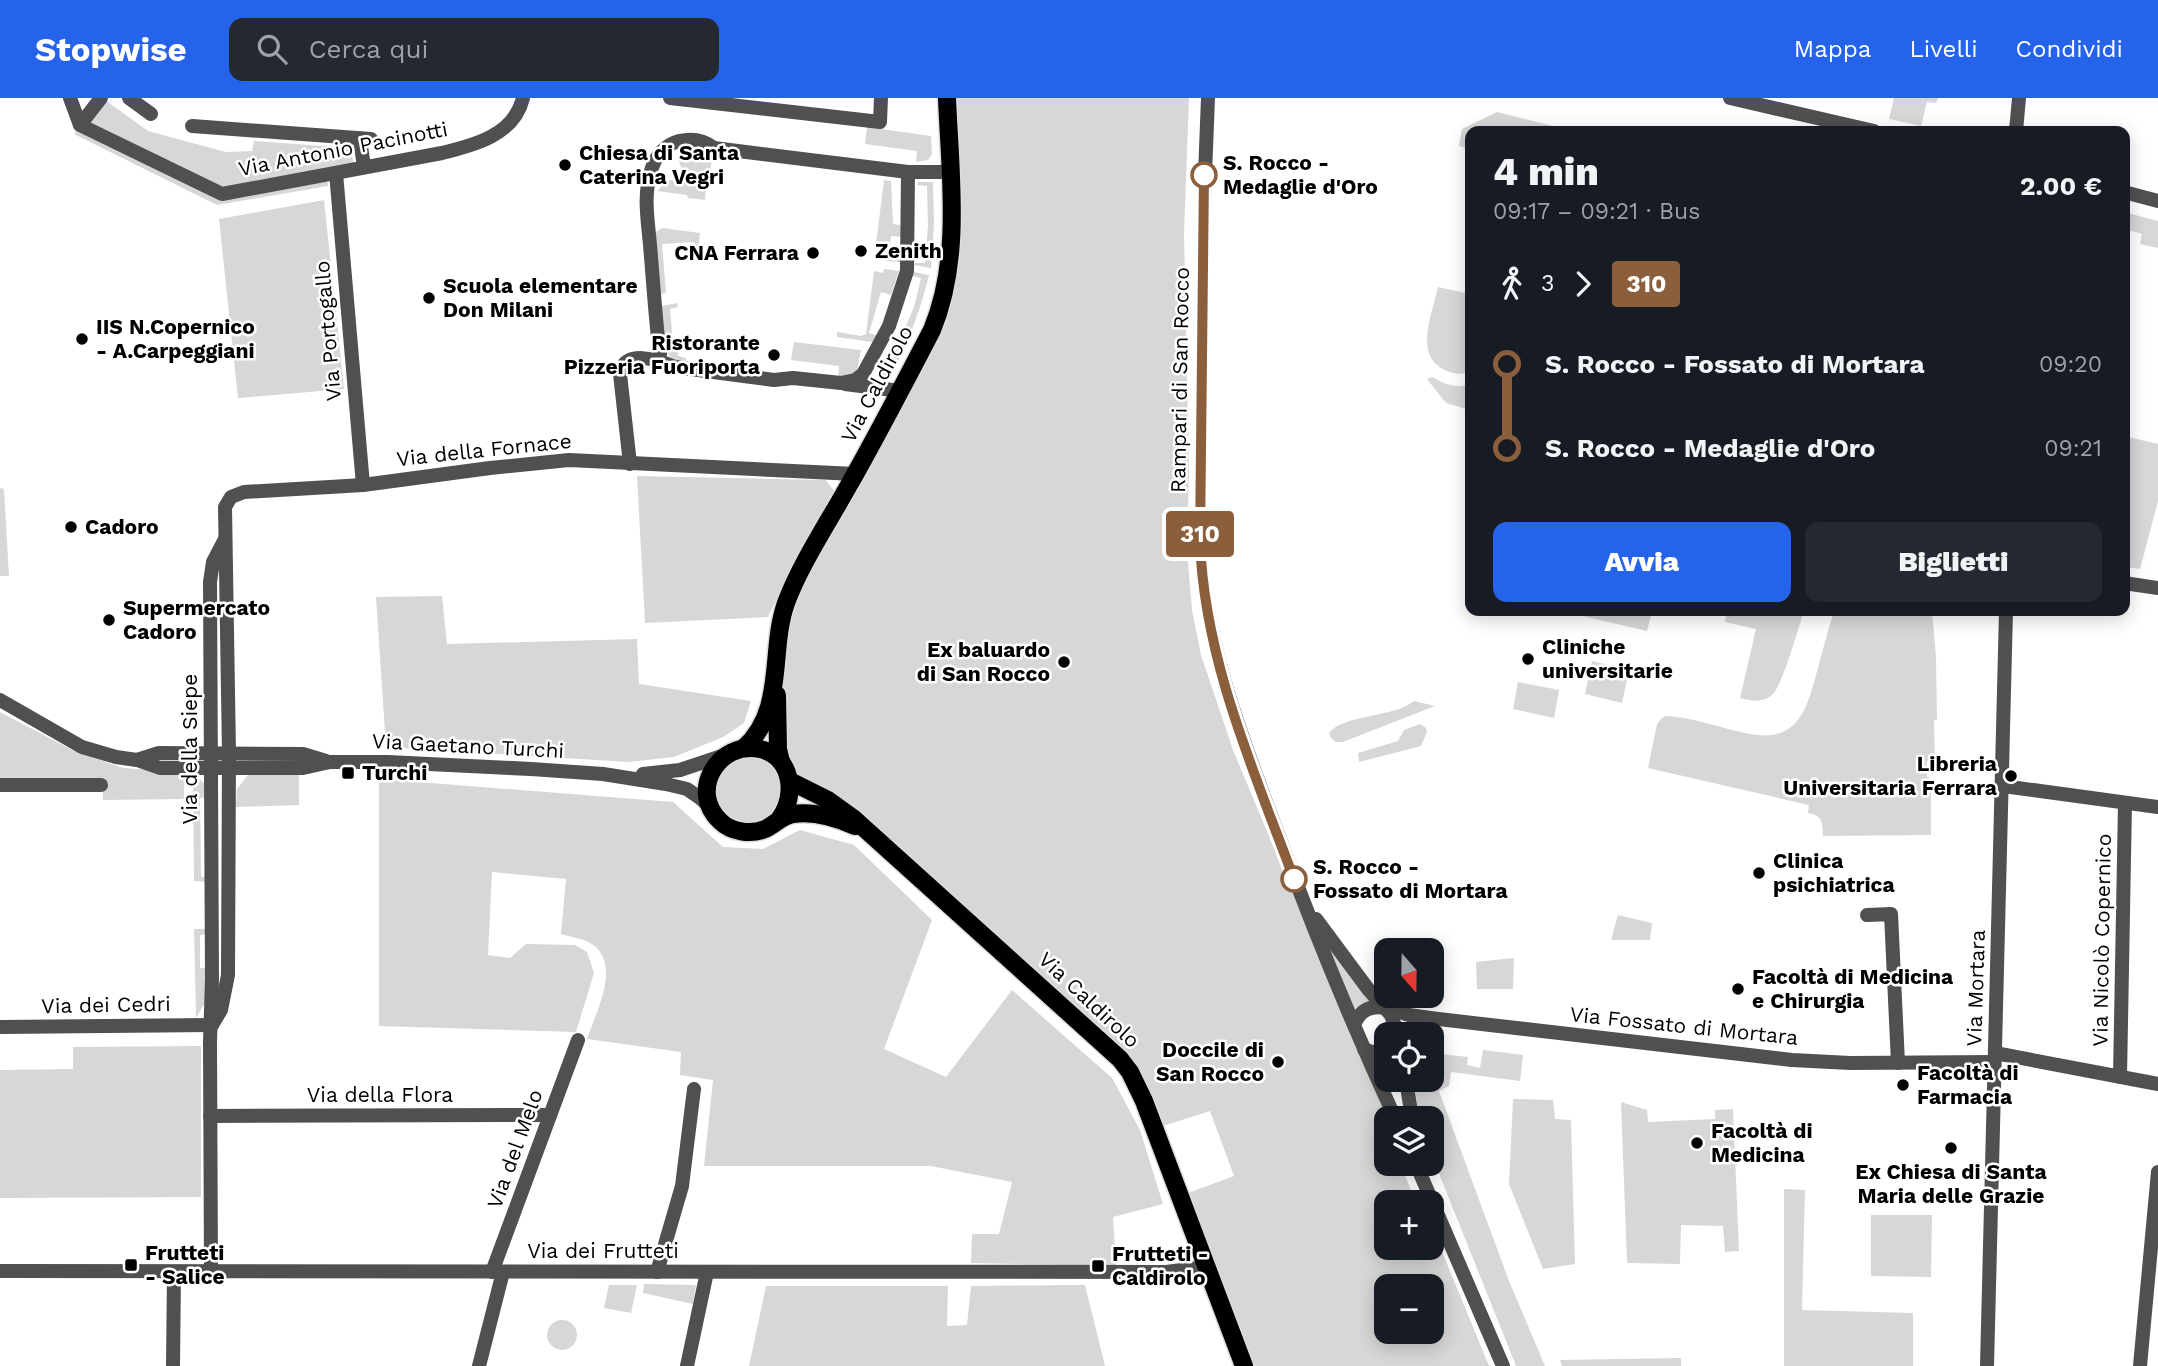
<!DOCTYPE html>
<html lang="it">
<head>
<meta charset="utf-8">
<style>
  :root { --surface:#171b24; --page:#242831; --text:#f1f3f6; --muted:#9ea1a6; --accent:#2563eb }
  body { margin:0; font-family:"Work Sans",sans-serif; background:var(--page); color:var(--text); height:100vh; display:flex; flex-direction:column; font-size:26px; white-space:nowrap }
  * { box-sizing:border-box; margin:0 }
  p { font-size:23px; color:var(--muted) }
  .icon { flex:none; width:38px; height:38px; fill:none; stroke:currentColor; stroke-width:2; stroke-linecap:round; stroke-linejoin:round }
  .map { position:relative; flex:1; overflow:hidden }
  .side { position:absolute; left:1465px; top:28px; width:665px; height:490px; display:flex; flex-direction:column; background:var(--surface); border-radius:14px; box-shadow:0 4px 18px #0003 }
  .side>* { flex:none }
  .badge { padding:0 14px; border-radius:5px; font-size:24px; line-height:46px }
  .needle { width:46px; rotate:160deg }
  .fabs { position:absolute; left:1374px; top:840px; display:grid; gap:14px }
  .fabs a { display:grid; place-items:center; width:70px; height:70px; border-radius:14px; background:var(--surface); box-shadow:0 4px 18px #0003; font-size:35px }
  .map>.badge { position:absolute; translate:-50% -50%; box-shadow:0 0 0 4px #fff }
  .legs { display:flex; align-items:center; gap:10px; height:77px; padding:0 28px; font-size:23px }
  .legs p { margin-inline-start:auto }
  .head { display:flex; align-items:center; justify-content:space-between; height:119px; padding:0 28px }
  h1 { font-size:38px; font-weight:800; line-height:52px }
  .primary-button { display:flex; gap:14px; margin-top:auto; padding:14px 28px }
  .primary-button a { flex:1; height:80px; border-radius:14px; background:var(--accent); color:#fff; font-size:28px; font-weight:800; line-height:80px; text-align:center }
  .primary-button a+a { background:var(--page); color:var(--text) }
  ul { padding:0 28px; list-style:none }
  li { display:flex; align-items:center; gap:24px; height:84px; font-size:26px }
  li i { display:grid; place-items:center; width:10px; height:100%; margin:0 9px; background:currentColor }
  li i::after { content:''; width:18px; height:18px; margin:-9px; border:5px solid; border-radius:50%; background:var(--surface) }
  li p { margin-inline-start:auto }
  li:first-child i { background:linear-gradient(#0000 50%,currentColor 0) }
  li:last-child i { background:linear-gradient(currentColor 50%,#0000 0) }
  header { display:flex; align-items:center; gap:42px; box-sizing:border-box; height:98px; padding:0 35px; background:var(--accent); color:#fff }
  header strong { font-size:33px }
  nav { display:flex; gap:38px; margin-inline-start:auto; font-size:24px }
  .search { width:490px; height:63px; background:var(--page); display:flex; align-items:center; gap:18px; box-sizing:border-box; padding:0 24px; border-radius:14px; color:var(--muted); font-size:26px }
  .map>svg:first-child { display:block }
  .green { fill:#d7d7d7; fill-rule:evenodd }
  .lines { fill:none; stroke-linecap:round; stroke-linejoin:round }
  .major-casing { stroke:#dbdbdb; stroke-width:21 }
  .minor { stroke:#505050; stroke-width:14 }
  .major { stroke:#000; stroke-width:18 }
  .line-1-casing { stroke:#fff; stroke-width:16 }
  .line-1 { stroke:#8b5e3c; stroke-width:10 }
  .poi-dot { fill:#000; stroke:#fff; stroke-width:2.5 }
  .stop-1-dot { fill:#fff; stroke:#8b5e3c; stroke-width:3.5 }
  .labels { text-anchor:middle; stroke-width:5; stroke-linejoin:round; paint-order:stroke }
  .street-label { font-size:21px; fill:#000; stroke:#fff }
  .poi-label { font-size:21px; font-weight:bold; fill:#000; stroke:#fff; text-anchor:start }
  .stop-label { font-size:21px; font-weight:bold; fill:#000; stroke:#fff; text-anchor:start }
</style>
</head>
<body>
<header>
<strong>Stopwise</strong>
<div class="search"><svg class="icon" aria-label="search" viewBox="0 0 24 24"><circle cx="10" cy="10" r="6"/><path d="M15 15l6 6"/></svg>Cerca qui</div>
<nav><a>Mappa</a><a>Livelli</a><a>Condividi</a></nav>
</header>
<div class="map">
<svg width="2158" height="1268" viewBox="0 0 2158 1268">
  <rect width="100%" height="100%" fill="#fff"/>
  <g class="green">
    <path d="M954,0h235l-5,136 5,241 -2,75 5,60 9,45 32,95 154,368 -1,46h17l-2,1 14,36 5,-2 1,3h-35v46h46v-21l57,139h-235l-66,-173 46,-17 -24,-65 -47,15c-14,-31 -24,-61 -49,-86l-268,-237 -45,-24 -9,-13 -5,-13 -5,-69 5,-61 21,-47 125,-230 7,-17zM1386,1188h46v46h-46z"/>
    <path d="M1894,0h44l-2,5 -9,-1 -6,24 -32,-7z"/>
    <path d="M105,2l43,31 78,21 26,-1 2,-10 97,7 3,18 -132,21 -132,-65z"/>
    <path d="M1497,14l60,15 5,4h-92v18l-11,-3 3,-17z"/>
    <path d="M867,29l64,9 1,18 -4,6 -12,2 1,-11 -52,-7z"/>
    <path d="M79,30l141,69 107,-19 1,8 -111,19 -143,-71z"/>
    <path d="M689,49c10,1 17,3 23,11l-2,16 -28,-4 -4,-12 5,-9z"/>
    <path d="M669,82l37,4 -1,16 -17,-2 -1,-3 -30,-4z"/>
    <path d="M884,82l7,1 2,43 11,2v11l-13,-1 -1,10 12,2 -2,14 -15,-1v-16l-9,-1z"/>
    <path d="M918,84h15l1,43 -3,43 -17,-3 1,-2h10l3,-38 -1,-39 -10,-1z"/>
    <path d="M324,102l20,189 -106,9 -19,-179z"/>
    <path d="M2124,114l34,9v27l-18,-4 2,-10 -17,-5z"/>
    <path d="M662,130l38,5 -3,28 -3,-19 -32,2 4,49 -6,1 -6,-61z"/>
    <path d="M884,171l15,2 -8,24 -10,-3 -12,41 10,3 -7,6 -35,-5v-5l24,4 5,-2 8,-63 9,2z"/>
    <path d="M913,174l16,3c-10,41 -22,69 -41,106l-8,-5 -2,-6 8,-16 7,3 21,-50 7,-29 -8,-2z"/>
    <path d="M1438,189l32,7v78c-10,3 -18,2 -27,-3 -29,-15 -10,-58 -5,-82z"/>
    <path d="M677,205l1,4 -8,2 3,35 7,1 -2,11 8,2v6l-16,-7 -4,-8 -6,-39 2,-4z"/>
    <path d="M794,244l67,8 -4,22 -19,6 1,-12 -48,-6z"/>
    <path d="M1432,279c13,7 23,12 38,7v26l-24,-7 -19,-24z"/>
    <path d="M2124,338l34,8v57l-18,68 -15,-2z"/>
    <path d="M637,378l189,4 8,11 -42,75 -24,51 -123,6z"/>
    <path d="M0,390l4,1 5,87h-9z"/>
    <path d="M442,498l5,48 190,-5 2,45 112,17 -7,22 -21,14 -49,20 -45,5 -243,-15 -10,-150z"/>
    <path d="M1579,513h73l-5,20 -69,-16z"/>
    <path d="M1727,513h77c-5,15 -22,76 -32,84 -10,8 -20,6 -32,3l16,-69 -31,-7z"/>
    <path d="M1834,513h98l4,45 1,64h-3l1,41h-8v16h2l2,7v51l-108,1c-1,-15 0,-20 -15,-23l1,-8 -161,-37 9,-44 4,-5 4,-3c29,1 57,13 85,18 50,9 57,-27 68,-66 5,-19 10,-38 16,-57z"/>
    <path d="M1592,563l37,9 -7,33 -37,-9z"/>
    <path d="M1518,584l41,8 -5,28 -41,-9z"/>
    <path d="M1414,603l21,5 -92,36h-7l-5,-4 -2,-5c15,-19 64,-15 85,-32z"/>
    <path d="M0,614l72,38 51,18 61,4v27l-81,1v-19l-103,-1z"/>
    <path d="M1420,626l6,4 1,4 -6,14 -62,16 -1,-9 40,-12 6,-11z"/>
    <circle cx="749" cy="692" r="34"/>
    <path d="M299,674v33l-63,2 1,-18 11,-14z"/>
    <path d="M193,679c12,3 13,9 15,20l-8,1 1,79h9v5l-16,-1z"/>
    <path d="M379,681l294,23 50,45 40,2 37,-19 54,15 78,75 -48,129 62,28 66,-87 100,88 28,52 23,74 -50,13 3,49 -145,-3 1,-29h27l13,-52 -81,-16h-227l9,-86 -33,-5 1,-23 -94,-13c9,-27 35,-74 5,-95 -9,-6 -22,-7 -31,-10l5,-55 -74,-7 -4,83 22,3 16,-14 49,1 12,7 7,21 -18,59 -197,-6z"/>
    <path d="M1618,817l34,8 -2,17h-39z"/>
    <path d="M194,831h15l1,5 -10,1v33h10l-3,31 -11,19z"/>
    <path d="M1326,843l44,59 -16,9z"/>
    <path d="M1514,860l-1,31h-36l-1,-27z"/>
    <path d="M201,948v151l-201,1v-128l73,-1v-22z"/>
    <path d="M1483,952l40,5 -3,26 -69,-9 -2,14 -10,5 70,190 36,85h-29l-84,-210v-38h-13l-5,-38h18v-27l36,4 -1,8 13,3z"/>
    <path d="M1513,1001l40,1 2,19 16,1 4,144 -32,5 -34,-85z"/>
    <path d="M1621,1004l26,8 1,12 67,-3v-9l18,-1 6,142 -14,1 -2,-26 -42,-1 -1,39 -53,-1z"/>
    <path d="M1784,1091l21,1 -3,120 111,3v53h-129z"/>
    <path d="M1871,1117h61l-1,62 -60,-1z"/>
    <path d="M644,1186l52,1 -3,19 -50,-11z"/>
    <path d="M609,1187h28l-6,28 -27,-5z"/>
    <path d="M1085,1187l20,81h-356l17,-80h182l-1,40 20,-1 4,-39z"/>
    <circle cx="562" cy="1237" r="15"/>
    <path d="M1681,1260v8h-119l-2,-6z"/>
  </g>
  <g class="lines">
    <g class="major-casing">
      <g id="major">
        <path d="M777,597l1,54 3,13"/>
        <path d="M744,650c42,-38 25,-97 42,-145 14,-38 43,-82 63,-118 29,-51 56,-103 83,-155 30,-72 18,-156 15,-232"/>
        <path d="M790,683l38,19 25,18 267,241 10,13 14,29 100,265"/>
        <path d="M780,720c17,-23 12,-62 -20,-69 -41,-9 -72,42 -40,72 11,11 31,14 45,8 11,-5 16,-13 28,-15 21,-3 44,4 62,12"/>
      </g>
    </g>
    <g class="minor">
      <path d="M70,0l10,27 142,69 220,-41c33,-8 72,-18 81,-55"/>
      <path d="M129,0l22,16"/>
      <path d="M670,0l210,24 1,-24"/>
      <path d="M1208,0l-4,102 -4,341c4,97 38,186 72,277 37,101 78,202 123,300"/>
      <path d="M1730,0l144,33"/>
      <path d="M80,27l21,-27"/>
      <path d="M192,28l179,13"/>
      <path d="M2016,33l3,-33"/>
      <path d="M360,41l4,28"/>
      <path d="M336,75l27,312"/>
      <path d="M2124,94l34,9"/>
      <path d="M656,263l4,-7 -1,-7c-4,-34 -6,-68 -9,-102 -2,-24 -7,-50 1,-74 4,-14 13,-26 28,-30 13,-3 25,-1 35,7l194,24h42"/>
      <path d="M845,286l55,7"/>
      <path d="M630,366l-10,-90c3,-26 39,-14 55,-7l99,13 19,-2 48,5 14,-3 8,-6 26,-48 18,-55 1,-99"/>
      <path d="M2124,485l34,5"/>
      <path d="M0,602l82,47 34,10 21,3 23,8h143l27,-6h58l143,7 72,5 63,10 21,5 13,9 10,9"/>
      <path d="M137,662l22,-7 144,1 23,7"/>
      <path d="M643,676l37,-4 45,-15"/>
      <path d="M0,687h101"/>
      <path d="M2003,688l155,21"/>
      <path d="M1867,817l24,-1 7,149"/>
      <path d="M1316,821l52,70 23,26 7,19"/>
      <path d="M1385,909l24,8 21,3 362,42 58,3 144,-1"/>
      <path d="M212,927l9,-15 7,-35 1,-221 -4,-247 6,-10 13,-5 119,-7 127,-17 79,-8 286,14"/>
      <path d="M1354,927c6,-15 17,-20 32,-17"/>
      <path d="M0,929l212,-2"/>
      <path d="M1403,936l27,-16"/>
      <path d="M1364,951l8,3 14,-1"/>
      <path d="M1995,955l163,31"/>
      <path d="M2120,979l5,-274"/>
      <path d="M1406,982l6,38"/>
      <path d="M210,1018l340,-1"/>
      <path d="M1416,1066l87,202"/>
      <path d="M0,1173l1166,1 40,-5"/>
      <path d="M492,1174l86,-232"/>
      <path d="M657,1174l25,-86 12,-97"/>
      <path d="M211,1175l-1,-231 2,-63 -2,-397 3,-20 12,-23"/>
      <path d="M173,1268l1,-94"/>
      <path d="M479,1268l24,-94"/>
      <path d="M687,1268l20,-94"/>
      <path d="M1987,1268l19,-755"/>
      <path d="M2140,1268l18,-194"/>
    </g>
    <use href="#major" class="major"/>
  </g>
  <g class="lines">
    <g class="line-1-casing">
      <path id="line-1" d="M1204,77l-4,366c4,118 53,228 94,338"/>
    </g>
    <use href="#line-1" class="line-1"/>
  </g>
  <g class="poi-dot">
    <circle cx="565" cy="67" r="7"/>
    <circle cx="861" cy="153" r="7"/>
    <circle cx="813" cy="155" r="7"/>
    <circle cx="429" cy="200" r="7"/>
    <circle cx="82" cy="241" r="7"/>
    <circle cx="774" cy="257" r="7"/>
    <circle cx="71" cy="429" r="7"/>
    <circle cx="109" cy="522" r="7"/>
    <circle cx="1528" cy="561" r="7"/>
    <circle cx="1064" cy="564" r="7"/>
    <rect x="341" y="668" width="14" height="14" rx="3.5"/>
    <circle cx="2011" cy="678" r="7"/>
    <circle cx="1759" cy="775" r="7"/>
    <circle cx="1738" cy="891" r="7"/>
    <circle cx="1278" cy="964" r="7"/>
    <circle cx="1903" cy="987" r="7"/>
    <circle cx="1697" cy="1045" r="7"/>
    <circle cx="1951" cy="1050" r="7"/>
    <rect x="124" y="1160" width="14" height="14" rx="3.5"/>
    <rect x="1091" y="1161" width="14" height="14" rx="3.5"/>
  </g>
  <g class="stop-1-dot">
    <circle cx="1204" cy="77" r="12"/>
    <circle cx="1294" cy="781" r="12"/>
  </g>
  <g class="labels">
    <g class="street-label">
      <text transform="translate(343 51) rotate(-11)" y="7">Via Antonio Pacinotti</text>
      <text transform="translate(328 233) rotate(-95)" y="7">Via Portogallo</text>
      <text transform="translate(1180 282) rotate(-89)" y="7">Rampari di San Rocco</text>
      <text transform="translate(877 286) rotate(-62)" y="7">Via Caldirolo</text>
      <text transform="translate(484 352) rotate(-6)" y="7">Via della Fornace</text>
      <text transform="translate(468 648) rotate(3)" y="7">Via Gaetano Turchi</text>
      <text transform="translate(190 651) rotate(-90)" y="7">Via della Siepe</text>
      <text transform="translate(2102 842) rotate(-89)" y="7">Via Nicolò Copernico</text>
      <text transform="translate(1976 890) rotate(-88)" y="7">Via Mortara</text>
      <text transform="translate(1089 902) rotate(43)" y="7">Via Caldirolo</text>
      <text transform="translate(106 907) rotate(-1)" y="7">Via dei Cedri</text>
      <text transform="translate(1684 928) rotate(6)" y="7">Via Fossato di Mortara</text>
      <text x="380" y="1004">Via della Flora</text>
      <text transform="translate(515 1051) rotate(-70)" y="7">Via del Melo</text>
      <text x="603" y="1160">Via dei Frutteti</text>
    </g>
    <g class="poi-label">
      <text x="579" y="62">Chiesa di Santa<tspan x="579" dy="24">Caterina Vegri</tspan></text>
      <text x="875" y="160">Zenith</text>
      <text x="799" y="162" text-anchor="end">CNA Ferrara</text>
      <text x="443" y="195">Scuola elementare<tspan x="443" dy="24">Don Milani</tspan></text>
      <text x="96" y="236">IIS N.Copernico<tspan x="96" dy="24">- A.Carpeggiani</tspan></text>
      <text x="760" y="252" text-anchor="end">Ristorante<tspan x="760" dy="24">Pizzeria Fuoriporta</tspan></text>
      <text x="85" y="436">Cadoro</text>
      <text x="123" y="517">Supermercato<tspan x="123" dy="24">Cadoro</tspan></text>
      <text x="1542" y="556">Cliniche<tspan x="1542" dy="24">universitarie</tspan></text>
      <text x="1050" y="559" text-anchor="end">Ex baluardo<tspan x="1050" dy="24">di San Rocco</tspan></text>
      <text x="1997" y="673" text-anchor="end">Libreria<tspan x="1997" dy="24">Universitaria Ferrara</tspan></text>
      <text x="362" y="682">Turchi</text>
      <text x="1773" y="770">Clinica<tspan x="1773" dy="24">psichiatrica</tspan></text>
      <text x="1752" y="886">Facoltà di Medicina<tspan x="1752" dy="24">e Chirurgia</tspan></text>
      <text x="1264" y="959" text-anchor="end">Doccile di<tspan x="1264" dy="24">San Rocco</tspan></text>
      <text x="1917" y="982">Facoltà di<tspan x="1917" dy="24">Farmacia</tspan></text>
      <text x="1711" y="1040">Facoltà di<tspan x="1711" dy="24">Medicina</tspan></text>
      <text x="1951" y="1081" text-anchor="middle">Ex Chiesa di Santa<tspan x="1951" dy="24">Maria delle Grazie</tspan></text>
      <text x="145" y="1162">Frutteti<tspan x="145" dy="24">- Salice</tspan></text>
      <text x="1112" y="1163">Frutteti -<tspan x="1112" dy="24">Caldirolo</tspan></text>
    </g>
    <g class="stop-label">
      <text x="1223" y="72">S. Rocco -<tspan x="1223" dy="24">Medaglie d'Oro</tspan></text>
      <text x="1313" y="776">S. Rocco -<tspan x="1313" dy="24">Fossato di Mortara</tspan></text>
    </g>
  </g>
</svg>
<div class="fabs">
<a><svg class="needle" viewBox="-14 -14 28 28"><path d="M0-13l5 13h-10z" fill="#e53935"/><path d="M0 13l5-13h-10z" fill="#9ea1a6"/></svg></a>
<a><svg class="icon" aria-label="locate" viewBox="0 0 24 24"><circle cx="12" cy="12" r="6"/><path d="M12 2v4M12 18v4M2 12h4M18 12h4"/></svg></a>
<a><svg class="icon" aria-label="layers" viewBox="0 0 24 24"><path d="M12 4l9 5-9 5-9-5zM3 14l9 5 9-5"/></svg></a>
<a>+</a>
<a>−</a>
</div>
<b class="badge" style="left:1200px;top:436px;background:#8b5e3c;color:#fff">310</b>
<section class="side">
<div class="head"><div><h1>4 min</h1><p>09:17 – 09:21 · Bus</p></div><b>2.00 €</b></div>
<div class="legs"><svg class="icon" aria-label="walk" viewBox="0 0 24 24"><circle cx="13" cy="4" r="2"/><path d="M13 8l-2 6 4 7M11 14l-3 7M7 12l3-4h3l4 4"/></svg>3<svg class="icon" aria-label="forward" viewBox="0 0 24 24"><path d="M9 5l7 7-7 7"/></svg><b class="badge" style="background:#8b5e3c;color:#fff">310</b></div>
<ul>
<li><i style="color:#8b5e3c"></i><b>S. Rocco - Fossato di Mortara</b><p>09:20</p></li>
<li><i style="color:#8b5e3c"></i><b>S. Rocco - Medaglie d'Oro</b><p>09:21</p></li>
</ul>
<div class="primary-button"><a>Avvia</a><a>Biglietti</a></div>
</section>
</div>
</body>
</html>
